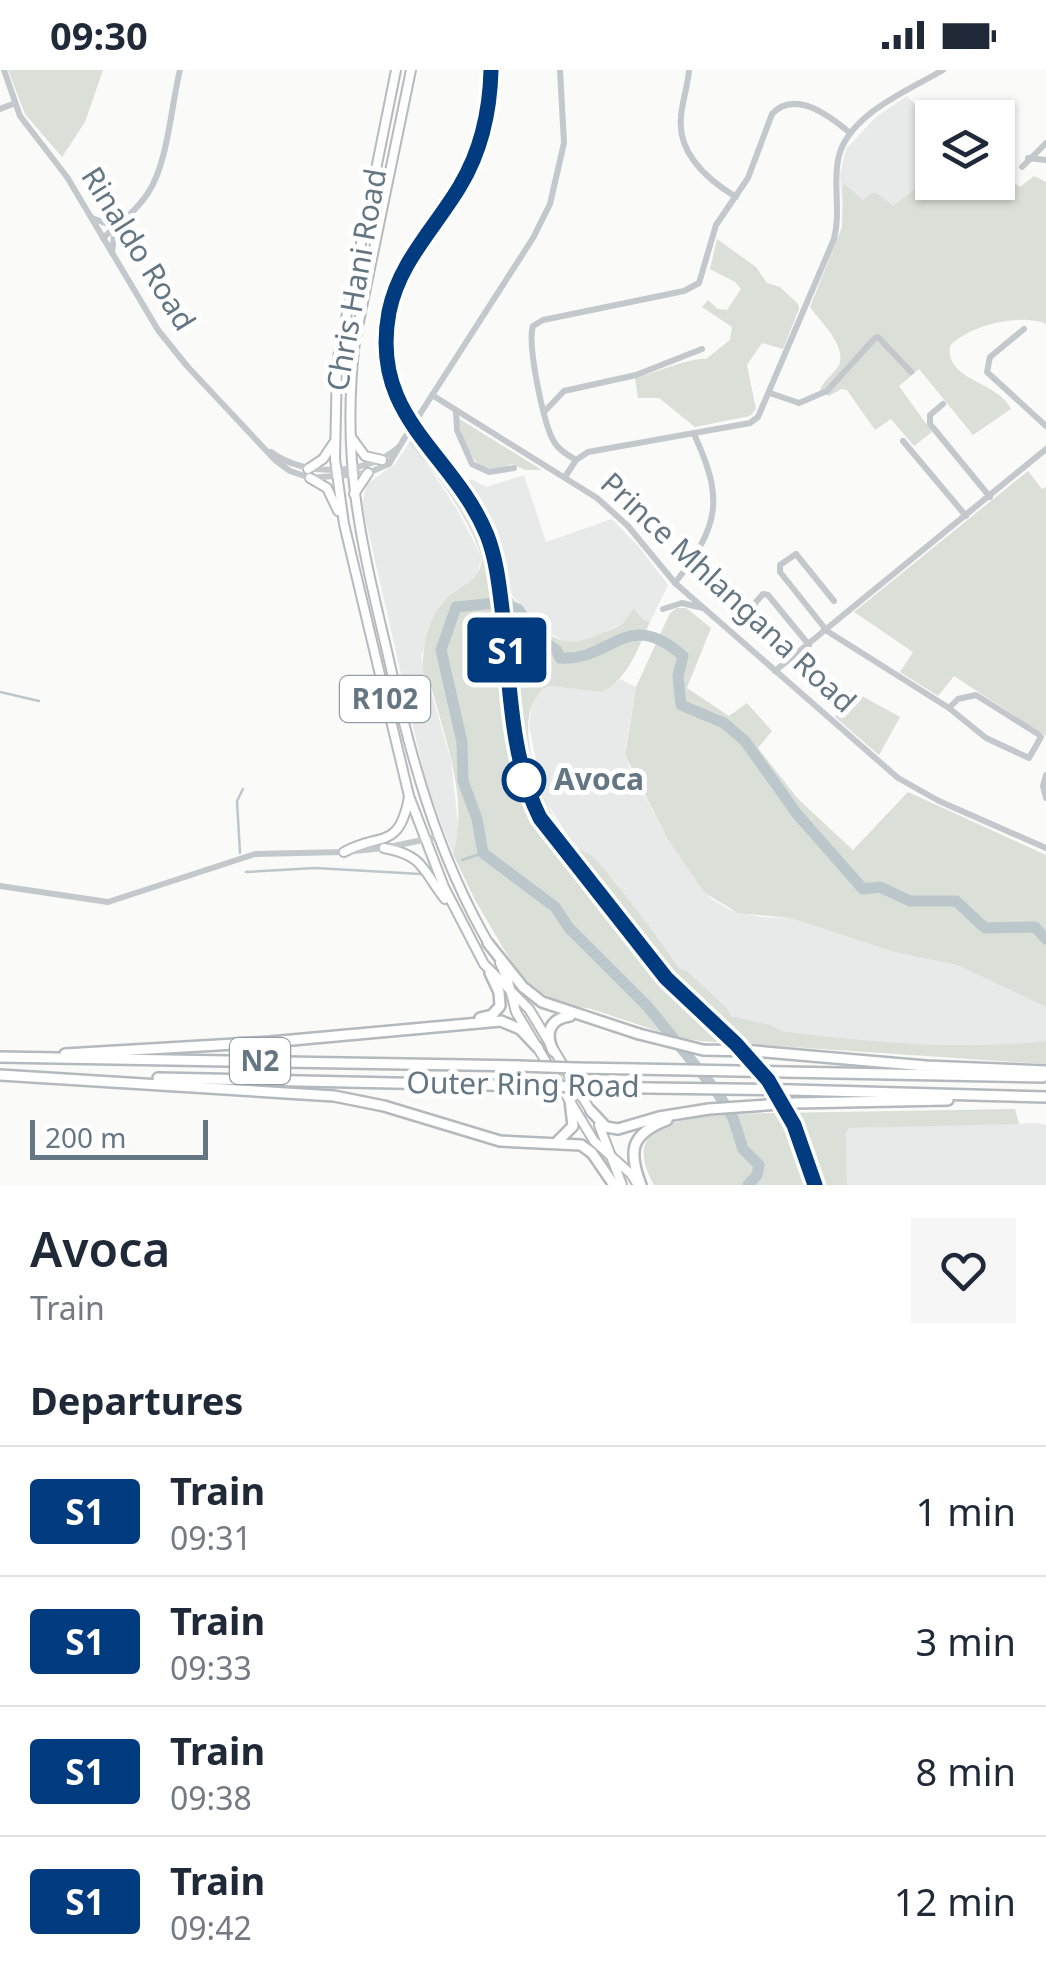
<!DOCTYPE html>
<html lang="en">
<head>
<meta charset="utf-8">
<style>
  :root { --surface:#fff; --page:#f6f6f7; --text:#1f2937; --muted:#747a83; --line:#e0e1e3 }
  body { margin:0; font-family:"Noto Sans",sans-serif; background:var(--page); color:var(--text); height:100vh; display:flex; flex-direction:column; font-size:38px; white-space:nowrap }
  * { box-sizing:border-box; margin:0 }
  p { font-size:32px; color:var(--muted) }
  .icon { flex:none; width:55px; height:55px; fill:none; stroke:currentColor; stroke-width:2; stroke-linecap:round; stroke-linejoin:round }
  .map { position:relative; height:1115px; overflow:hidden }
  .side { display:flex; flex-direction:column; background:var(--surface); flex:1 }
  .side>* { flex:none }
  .badge { padding:0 20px; border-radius:8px; font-size:35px; line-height:65px }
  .buttons { position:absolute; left:915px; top:30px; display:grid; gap:20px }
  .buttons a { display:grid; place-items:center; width:100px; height:100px; border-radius:0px; background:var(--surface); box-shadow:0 2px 8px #0004; font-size:50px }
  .scale { position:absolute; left:30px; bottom:25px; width:178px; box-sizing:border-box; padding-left:10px; border:5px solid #657683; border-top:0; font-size:28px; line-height:35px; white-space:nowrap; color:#657683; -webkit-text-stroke:8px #fff; paint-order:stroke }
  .map>.badge { position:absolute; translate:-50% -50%; box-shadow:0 0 0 5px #fff }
  h2 { padding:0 30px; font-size:38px; line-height:90px }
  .round { display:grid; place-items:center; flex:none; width:105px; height:105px; border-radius:0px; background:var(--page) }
  .overview { display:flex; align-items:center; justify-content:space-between; height:170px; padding:0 30px }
  h1 { font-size:48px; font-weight:600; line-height:75px }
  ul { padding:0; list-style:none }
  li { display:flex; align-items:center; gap:30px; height:130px; padding:0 30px; border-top:2px solid var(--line) }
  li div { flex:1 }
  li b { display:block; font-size:38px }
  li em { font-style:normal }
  li .badge { min-width:110px; font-weight:700; text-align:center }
  .status { display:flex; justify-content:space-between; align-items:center; height:70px; padding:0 50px; background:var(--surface); direction:ltr }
  .status svg { height:28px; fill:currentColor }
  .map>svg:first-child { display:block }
  .built { fill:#e8e9e9 }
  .green { fill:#dadfd7 }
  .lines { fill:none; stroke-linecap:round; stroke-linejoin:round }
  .stream { stroke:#bbc7cb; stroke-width:2.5 }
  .river { stroke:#bbc7cb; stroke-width:11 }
  .major-casing { stroke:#b5babe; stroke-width:12 }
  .highway-casing { stroke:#b4b9bd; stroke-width:14 }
  .minor { stroke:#c3c8cc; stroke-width:6 }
  .major { stroke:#fff; stroke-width:8 }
  .highway { stroke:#fff; stroke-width:9 }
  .rail-casing { stroke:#a2aab0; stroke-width:6 }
  .rail { stroke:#fff; stroke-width:2.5; stroke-dasharray:8; stroke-linecap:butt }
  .highway-bridge-casing { stroke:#b4b9bd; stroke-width:14; stroke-linecap:butt }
  .minor-bridge { stroke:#c3c8cc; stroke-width:6 }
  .highway-bridge { stroke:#fff; stroke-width:9 }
  .line-casing { stroke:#fff; stroke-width:22 }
  .line { stroke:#003b80; stroke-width:15 }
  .stop-dot { fill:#fff; stroke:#003b80; stroke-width:5 }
  .labels { text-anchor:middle; stroke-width:10; stroke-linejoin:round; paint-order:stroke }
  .shield { fill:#fff; stroke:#939fa8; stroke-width:2.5 }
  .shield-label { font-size:28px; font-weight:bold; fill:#657683 }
  .street-label { font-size:30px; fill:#657683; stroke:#fff }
  .stop-label { font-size:30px; font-weight:bold; fill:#657683; stroke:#fff; text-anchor:start }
</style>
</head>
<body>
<div class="status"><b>09:30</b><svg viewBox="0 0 49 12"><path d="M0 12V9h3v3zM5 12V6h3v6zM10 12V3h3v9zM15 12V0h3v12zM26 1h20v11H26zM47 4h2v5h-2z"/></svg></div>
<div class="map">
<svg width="1046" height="1115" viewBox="0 0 1046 1115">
  <rect width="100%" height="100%" fill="#fafaf8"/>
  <g class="built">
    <path d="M907,26l25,27v59l76,2 -77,92 -89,-75 -2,-27 6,-25 30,-32z"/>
    <path d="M409,373l14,15 35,53 24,47 -6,19 -35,27 -20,52 30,105 8,71 -6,22 -26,-67 -65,-283 5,-20 28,-20z"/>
    <path d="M524,405l22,67 66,-23 27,28 29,38 -18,37 -6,-2 -8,-10 -13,13 -41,19 -15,2 -25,-16 -31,-34 -17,-8 -11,-53 -26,-43 14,-11 15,8z"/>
    <path d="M620,609l16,8 -10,57 -1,11 5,13 37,70 43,60 20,12 31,7 29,1 104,34 63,13 89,42v34l-61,6 -104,-4 -100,-12 -10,-6 -40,-9 -4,-8 -40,-37 -7,-2 -63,-85 -41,-36 -32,-49 -15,-74 4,-27 16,-12 53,6z"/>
    <path d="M1036,1053l10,2v60h-199l-1,-52 4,-5z"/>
  </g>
  <g class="green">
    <path d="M8,0h95l-18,52 -23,35 -37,-43z"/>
    <path d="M998,102l22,15 14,-11 12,6v142c-24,-11 -78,1 -96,22 -5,35 48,35 61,63l-38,26 -54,-66 -20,17 33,46 -18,14 -23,-27 -16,11 -28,-40 -6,-1 -12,7 -9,-5c3,-12 13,-15 19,-26 8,-19 -19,-44 -29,-58l32,-80 1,-44 20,17 9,-7h5l16,13 39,-30v6h66z"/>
    <path d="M717,169l39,28 11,16 13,4 18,17 1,5 -16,40 -21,-6 -15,22 9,44 -6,7 -55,11 -36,-29h-21l-3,-20c18,-4 56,-21 71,-19l24,-19 2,-13 -30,-20 6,-7 10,9 9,1 14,-21 -6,-7 -25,-13z"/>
    <path d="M458,348l84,52h-17l-13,-6c-8,2 -17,6 -25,4 -18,-4 -26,-35 -29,-50z"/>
    <path d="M413,367c39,41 79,91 82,149 42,21 49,74 102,49 8,-4 22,-7 28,-14 3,-4 5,-8 9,-12l10,11 6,2c-12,26 -21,56 -48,70l-53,-6c-41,20 -12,105 7,135 5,8 12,18 19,25 8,8 13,4 24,17 29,34 55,70 81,106l7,2 40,37 4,8 40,9 10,6c89,11 176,20 265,10v23l-346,-23 -24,-4 -85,-28 -32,-6 -25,-14 -19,-21 -40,-68 -22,-46c17,-56 -10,-120 -24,-176l-5,-2c-4,-23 4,-59 22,-77 15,-14 35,-18 36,-41 -13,-40 -44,-84 -73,-115z"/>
    <path d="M1028,401l14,18 4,-2v249l-92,-60 -16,20 -38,-24 13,-20 -59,-40z"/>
    <path d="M677,538h9l25,20 -24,60 42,28 18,-13 25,28 -14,17 40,51 55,51 55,-58 138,63v152l-89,-42 -63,-13 -104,-34 -52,-5 -33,-20 -38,-55 -42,-83 11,-68 34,-74z"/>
    <path d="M851,620l49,27 -21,38 -44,-38z"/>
    <path d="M1015,1039l4,15 -169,4 -4,5 1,52h-193c-32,-57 16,-63 61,-71z"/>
  </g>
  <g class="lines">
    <g class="stream">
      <path d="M0,622l39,9"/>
      <path d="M240,783l-3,-52 6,-12"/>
      <path d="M462,790l21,-7"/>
      <path d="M246,802l69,-4 106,6"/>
    </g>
    <path class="river" d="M748,1115l9,-10 2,-10 -16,-16 -10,-31 -16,-26 -69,-85 -79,-79 -14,-21 -72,-54 -6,-34 -14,-38 -1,-39 -21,-92 15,-43 40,-4 22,6 19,27 20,15 3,7c52,4 66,-52 123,-2l-5,20 3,29 43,18 21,18 52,73 66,75 17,-2 30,14h46l29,27 50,-1 11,12"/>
    <g class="major-casing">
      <g id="major">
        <path d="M396,0l-59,293 -2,96 9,65 65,272 35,91 40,77 45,45 63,104"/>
        <path d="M411,0l-56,271c-14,118 5,197 32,310 23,104 49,202 103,295"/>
        <path d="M351,367l14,19 17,4"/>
        <path d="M308,399l15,-10 10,-15"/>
        <path d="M310,408l17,10 11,23"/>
        <path d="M354,424l14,-21"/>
        <path d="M384,778c41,7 39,24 61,51"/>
        <path d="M344,782c36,-20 55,-1 65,-55"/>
        <path d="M500,893l8,18 8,31 78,129 37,33 7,11"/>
        <path d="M599,1055l23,60"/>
      </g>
    </g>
    <g class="highway-casing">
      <g id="highway">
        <path d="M488,873l35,44 19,15 97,32"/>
        <path d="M480,948l12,-3 8,-9 -1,-14 -9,-19"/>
        <path d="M553,981c-8,-18 -4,-32 17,-35"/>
        <path d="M754,981l172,15 120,5"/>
        <path d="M65,984l205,-12 231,-21 19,8 18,19"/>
        <path d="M0,987l519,9"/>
        <path d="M575,998l60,1"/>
        <path d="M786,1002l257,5"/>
        <path d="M0,1005l334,21 50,10 116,35 81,4 11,8 22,32"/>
        <path d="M158,1008l373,8"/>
        <path d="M588,1017l61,1"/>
        <path d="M791,1020l255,7"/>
        <path d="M795,1033l153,-3"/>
        <path d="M591,1041l15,16 12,2 41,-12 50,-8"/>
        <path d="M558,1071l15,-15 -3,-26"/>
        <path d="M641,1115c-13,-34 -11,-51 26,-65"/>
      </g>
    </g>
    <g class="minor">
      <path d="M4,0l16,46 47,61 91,153 29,36 88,94 15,11 20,7 58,-5 21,-9 15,-25"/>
      <path d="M689,0c-1,16 -7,31 -8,47 -4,37 27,63 55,80"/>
      <path d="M0,39l13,-5"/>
      <path d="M1028,88l18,2"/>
      <path d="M1022,97l24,-24"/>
      <path d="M92,148l13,5 13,-1"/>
      <path d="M103,168c16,-14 33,-27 45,-45 20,-30 23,-87 32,-123"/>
      <path d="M112,183l2,-17 6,-9"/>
      <path d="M1024,259l-34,28 -3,15 59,54"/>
      <path d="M770,323l29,10 28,-12 48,-53 3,-1 33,35"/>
      <path d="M432,325l165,103 31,28 47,57 223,195 41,23 107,47"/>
      <path d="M943,334l-13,11v9l60,73"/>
      <path d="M456,341l1,19 15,34 17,8 25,-4"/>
      <path d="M545,341l19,-20 72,-16 66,-26"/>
      <path d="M420,344l113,-176 17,-34 14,-61 -4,-73"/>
      <path d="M903,371l63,75"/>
      <path d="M271,382c35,26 96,23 128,-5"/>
      <path d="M576,390c-10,-6 -19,-11 -24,-22 -9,-19 -25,-93 -19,-112l10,-6 141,-29 15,-8 17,-58 32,-47 24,-64c23,-25 58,2 78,19"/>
      <path d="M565,407l11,-17 12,-8 162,-29 8,-6 76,-178c7,-27 -1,-53 4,-79 8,-45 70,-69 105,-90"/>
      <path d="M675,513c45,-58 49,-84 19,-149"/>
      <path d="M834,531l-38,-47 -16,11v7l47,59 122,77 37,30 43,20 12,-21 -3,-3 -62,-39 -18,4 -9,9"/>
      <path d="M663,539l19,-6 21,5"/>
      <path d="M782,578l-26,-33 -1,-12 8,-9 5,1 41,50"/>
      <path d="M775,601l271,-222"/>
      <path d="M1046,705l-3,11 3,12"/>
      <path d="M0,816l108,16 147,-48 89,-2 40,-4 53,-11"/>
    </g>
    <use href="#major" class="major"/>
    <use href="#highway" class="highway"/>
    <g class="rail-casing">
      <path id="rail" d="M491,0c-1,41 -10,81 -31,116 -26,44 -65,80 -72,133 -13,110 73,137 101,223 32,96 4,208 63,295l114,141 70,66 32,35 26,46 21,60"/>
    </g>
    <use href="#rail" class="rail"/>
    <g class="highway-bridge-casing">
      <g id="highway-bridge">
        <path d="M639,964l64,16 51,1"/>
        <path d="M519,996l56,2"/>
        <path d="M635,999l151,3"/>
        <path d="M531,1016l57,1"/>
        <path d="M649,1018l142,2"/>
        <path d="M709,1039l86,-6"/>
      </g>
    </g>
    <path class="minor-bridge" d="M404,369l16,-25"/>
    <use href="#highway-bridge" class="highway-bridge"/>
  </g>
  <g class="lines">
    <g class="line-casing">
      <path id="line" d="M491,0c-1,41 -10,81 -31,116 -25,42 -61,76 -71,126 -20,106 64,140 98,223 9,23 12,49 15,74 8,69 7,147 38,209l126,160 70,66 32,36 26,45 21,60"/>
    </g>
    <use href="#line" class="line"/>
  </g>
  <circle class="stop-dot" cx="524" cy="710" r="20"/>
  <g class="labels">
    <g class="shield">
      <rect x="340" y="606" width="90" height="46" rx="8"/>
      <rect x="230" y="968" width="60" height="46" rx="8"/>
    </g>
    <g class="shield-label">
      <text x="385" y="639">R102</text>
      <text x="260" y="1001">N2</text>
    </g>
    <g class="street-label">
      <text transform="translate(138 179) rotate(58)" y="10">Rinaldo Road</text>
      <text transform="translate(357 210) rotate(-80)" y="10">Chris Hani Road</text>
      <text transform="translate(728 523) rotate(43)" y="10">Prince Mhlangana Road</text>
      <text transform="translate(523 1015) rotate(1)" y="10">Outer Ring Road</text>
    </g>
    <g class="stop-label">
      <text x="554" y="720">Avoca</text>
    </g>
  </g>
</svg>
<div class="buttons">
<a><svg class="icon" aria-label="layers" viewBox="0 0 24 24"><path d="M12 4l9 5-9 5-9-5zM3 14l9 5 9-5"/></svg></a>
</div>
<div class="scale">200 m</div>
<b class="badge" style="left:507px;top:580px;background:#003b80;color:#fff">S1</b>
</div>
<section class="side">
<div class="overview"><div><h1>Avoca</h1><p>Train</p></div><a class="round"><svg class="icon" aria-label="heart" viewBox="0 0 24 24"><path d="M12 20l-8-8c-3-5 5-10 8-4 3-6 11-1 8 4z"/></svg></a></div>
<h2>Departures</h2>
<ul>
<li><span class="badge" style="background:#003b80;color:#fff">S1</span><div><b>Train</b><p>09:31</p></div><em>1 min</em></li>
<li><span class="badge" style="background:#003b80;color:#fff">S1</span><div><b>Train</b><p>09:33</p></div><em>3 min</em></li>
<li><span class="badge" style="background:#003b80;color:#fff">S1</span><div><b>Train</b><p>09:38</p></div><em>8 min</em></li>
<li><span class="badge" style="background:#003b80;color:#fff">S1</span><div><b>Train</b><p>09:42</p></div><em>12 min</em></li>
</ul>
</section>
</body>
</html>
